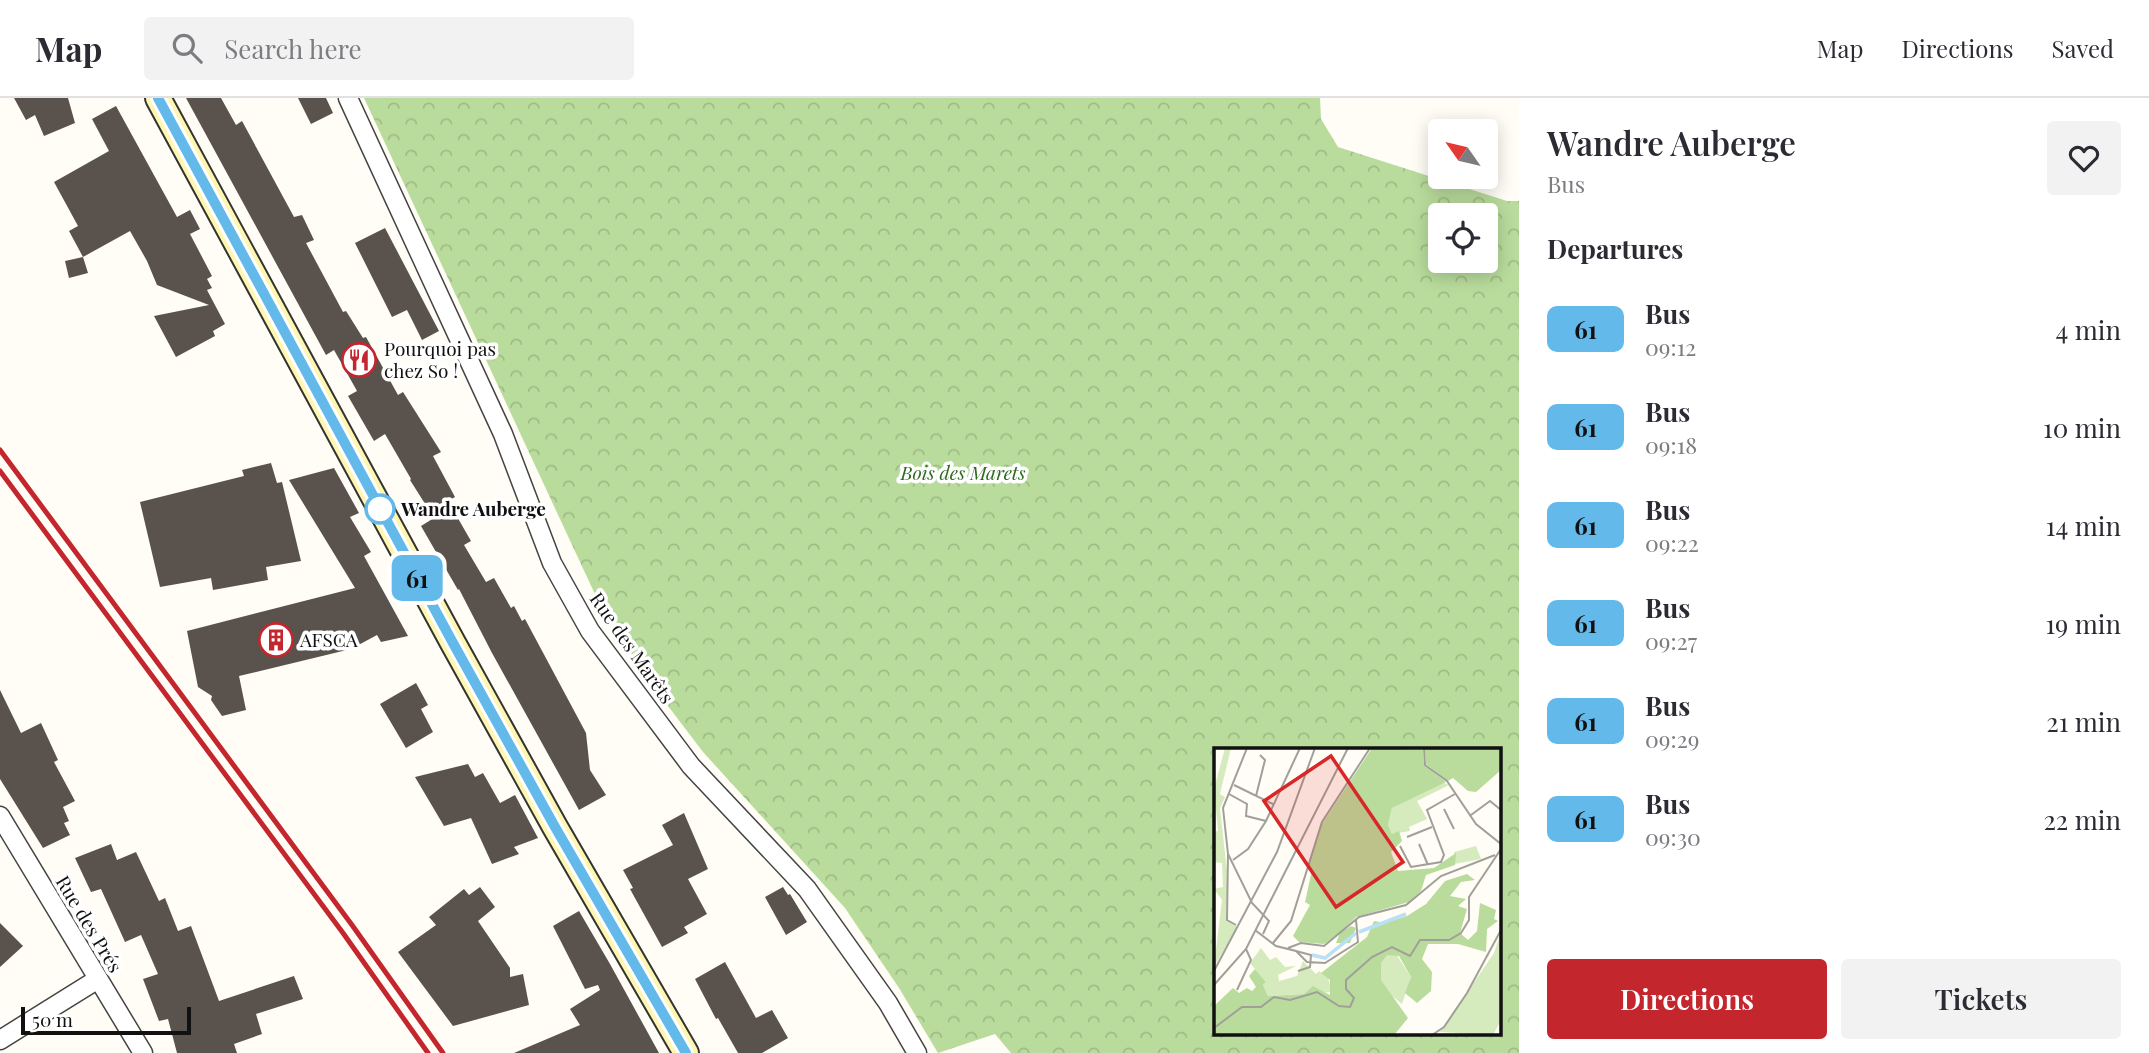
<!DOCTYPE html>
<html lang="en">
<head>
<meta charset="utf-8">
<style>
  :root { --surface:#fff; --page:#f2f2f3; --text:#2b2b33; --muted:#7c7c81; --line:#e1e1e2; --accent:#c4262e }
  body { margin:0; font-family:"Playfair Display",serif; background:var(--page); color:var(--text); height:100vh; display:flex; flex-direction:column; font-size:26px; white-space:nowrap }
  * { box-sizing:border-box; margin:0 }
  p { font-size:23px; color:var(--muted) }
  .icon { flex:none; width:38px; height:38px; fill:none; stroke:currentColor; stroke-width:2; stroke-linecap:round; stroke-linejoin:round }
  .map { position:relative; flex:1; overflow:hidden }
  .side { display:flex; flex-direction:column; background:var(--surface); width:630px }
  .side>* { flex:none }
  .badge { padding:0 14px; border-radius:10px; font-size:24px; line-height:46px }
  .needle { width:46px; rotate:304deg }
  .buttons { position:absolute; left:1428px; top:21px; display:grid; gap:14px }
  .buttons a { display:grid; place-items:center; width:70px; height:70px; border-radius:7px; background:var(--surface); box-shadow:0 4px 18px #0003; font-size:35px }
  .scale { position:absolute; left:21px; bottom:18px; width:170px; box-sizing:border-box; padding-left:7px; border:4px solid #111; border-top:0; font-size:19px; line-height:24px; white-space:nowrap; color:#111; -webkit-text-stroke:5px #fff; paint-order:stroke }
  .map>.badge { position:absolute; translate:-50% -50%; box-shadow:0 0 0 4px #fff }
  h2 { padding:0 28px; font-size:26px; line-height:63px }
  .round { display:grid; place-items:center; flex:none; width:74px; height:74px; border-radius:7px; background:var(--page) }
  .overview { display:flex; align-items:center; justify-content:space-between; height:119px; padding:0 28px }
  h1 { font-size:33px; font-weight:600; line-height:52px }
  .primary-button { display:flex; gap:14px; margin-top:auto; padding:14px 28px }
  .primary-button a { flex:1; height:80px; border-radius:7px; background:var(--accent); color:#fff; font-size:28px; font-weight:600; line-height:80px; text-align:center }
  .primary-button a+a { background:var(--page); color:var(--text) }
  ul { padding:0; list-style:none }
  li { display:flex; align-items:center; gap:21px; height:98px; padding:0 28px }
  li div { flex:1 }
  li b { display:block; font-size:26px }
  li em { font-style:normal }
  li .badge { min-width:77px; font-weight:700; text-align:center }
  header { display:flex; align-items:center; gap:42px; box-sizing:border-box; height:98px; padding:0 35px; background:var(--surface); border-bottom:2px solid var(--line) }
  header strong { font-size:33px }
  nav { display:flex; gap:38px; margin-inline-start:auto; font-size:24px }
  .search { width:490px; height:63px; background:var(--page); display:flex; align-items:center; gap:18px; box-sizing:border-box; padding:0 24px; border-radius:7px; color:var(--muted); font-size:26px }
  main { display:flex; flex:1; min-height:0 }
  .map>svg:first-child { display:block }
  .forest { fill:url(#forest-crowns); fill-rule:evenodd }
  .building { fill:#5a524d }
  .lines { fill:none; stroke-linecap:round; stroke-linejoin:round }
  .street-casing { stroke:#444; stroke-width:21 }
  .secondary-casing { stroke:#333; stroke-width:28 }
  .street { stroke:#fff; stroke-width:18 }
  .secondary { stroke:#fff6b0; stroke-width:24 }
  .rail { stroke:#c4262e; stroke-width:5 }
  .line-casing { stroke:#fff; stroke-width:16 }
  .line { stroke:#63b9e9; stroke-width:10 }
  .stop-dot { fill:#fff; stroke:#63b9e9; stroke-width:3.5 }
  .labels { text-anchor:middle; stroke-width:7; stroke-linejoin:round; paint-order:stroke }
  .poi-label { font-size:19px; fill:#111; stroke:#fff; text-anchor:start }
  .park-label { font-size:19px; font-style:italic; fill:#2f6b1f; stroke:#fff }
  .stop-label { font-size:19px; font-weight:bold; fill:#111; stroke:#fff; text-anchor:start }
  .street-label { font-size:19px; fill:#111; stroke:#fff }
  .inset-river { fill:none; stroke:#b9e0f7; stroke-width:3.5 }
  .inset-road { fill:none; stroke:#a09f9a; stroke-width:2 }
  .view { fill:#d62828; fill-opacity:0.15; stroke:#d62828; stroke-width:3.5 }
  .inset-edge { fill:none; stroke:#111; stroke-width:3.5 }
</style>
</head>
<body>
<header>
<strong>Map</strong>
<div class="search"><svg class="icon" aria-label="search" viewBox="0 0 24 24"><circle cx="10" cy="10" r="6"/><path d="M15 15l6 6"/></svg>Search here</div>
<nav><a>Map</a><a>Directions</a><a>Saved</a></nav>
</header>
<main>
<div class="map">
<svg width="1519" height="955" viewBox="0 0 1519 955">
  <defs>
    <pattern id="forest-crowns" width="20" height="18" patternUnits="userSpaceOnUse" patternTransform="scale(1.75)"><rect width="20" height="18" fill="#b9dc9c"/><path d="M2 6a3 3 0 1 1 6 0M12 15a3 3 0 1 1 6 0" fill="none" stroke="#9ebc85"/></pattern>
  </defs>
  <rect width="100%" height="100%" fill="#fffdf5"/>
  <path class="forest" d="M364,0h956l1,21 17,28 169,54h12v852h-508l-16,-19 -57,19 -39,-65 -54,-80 -142,-156 -89,-117zM1440,117h46v46h-46zM1216,652h284v284h-284z"/>
  <g class="building">
    <path d="M14,0h54l7,25 -31,13 -9,-21 -9,5z"/>
    <path d="M186,0h35l15,27 6,-4 52,96 8,-2 12,25 -8,3 37,69 3,-1 17,27 3,-1 32,58 5,-3 38,60 -8,4 22,41 -7,4 23,40 -7,4 22,37 8,-4 17,30 3,-2 8,15 3,-2 61,114 4,37 16,25 -27,15 -87,-157 -33,-64 -1,1 -37,-64 13,-8 -24,-38 1,-1 -26,-45 -11,7 -26,-45 9,-5 -23,-41 -8,5z"/>
    <path d="M298,0h28l7,15 -22,11z"/>
    <path d="M116,8l61,111 13,-7 10,19 -10,5 22,42 -5,3 5,9 -5,2 18,34 -12,7 2,5 -39,21 -22,-41 55,-11 -52,-20 -10,-24 -17,-30 -47,26 -14,-26 9,-5 -24,-44 55,-31 -17,-32z"/>
    <path d="M385,130l54,103 -17,9 -15,-30 -15,7 -37,-74z"/>
    <path d="M83,159l5,16 -19,5 -4,-17z"/>
    <path d="M271,365l6,20 5,-1 19,79 -35,6 2,13 -55,10 -2,-12 -51,9 -20,-85 104,-26 -2,-6z"/>
    <path d="M334,370l25,45 -9,4 21,35 -7,4 44,80 -27,6 -4,-7 -26,14 -112,27 7,34 -24,6 -11,-16 1,-4 -14,-9 -11,-56 168,-43 -66,-108z"/>
    <path d="M416,585l12,22 -7,4 12,23 -27,16 -26,-44z"/>
    <path d="M0,592l21,43 20,-10 17,37 -4,2 21,39 -12,6 6,14 -5,2 6,12 -27,13 -43,-69z"/>
    <path d="M468,666l7,13 8,-4 17,30 15,-8 23,43 -24,9 5,7 -27,10 -21,-46 -27,8 -29,-49z"/>
    <path d="M684,715l24,56 -20,10 19,35 -23,13 4,6 -26,14 -32,-58 3,-1 -10,-18 50,-25 -11,-20z"/>
    <path d="M111,746l6,16 19,-8 23,49 6,-3 13,33 13,-5 28,75 75,-25 9,23 -47,15 6,20 -28,10 3,9h-60l-9,-34 -9,2 -16,-42 15,-5 -17,-39 -16,7 -24,-53 -10,3 -16,-34z"/>
    <path d="M480,789l15,20 -17,14 32,47v9l13,-3 6,31 -76,21 -55,-74 38,-27 -7,-8 35,-28 5,6z"/>
    <path d="M783,789l5,8 2,-1 17,28 -21,13 -21,-38z"/>
    <path d="M579,813l31,53 49,89h-145l66,-28 -10,-16 30,-19 -2,-5 -13,4 -32,-63z"/>
    <path d="M0,825l23,23 -23,21z"/>
    <path d="M725,864l31,56 16,-8 16,28 -26,15h-24l-20,-35 -2,1 -21,-40z"/>
  </g>
  <g class="lines">
    <g class="street-casing">
      <g id="street">
        <path d="M348,0l155,336 49,129 38,68 101,135 116,123 81,114 29,50"/>
        <path d="M0,718l143,237"/>
        <path d="M0,942l98,-61"/>
      </g>
    </g>
    <g class="secondary-casing">
      <path id="secondary" d="M158,0l295,545 102,184 131,226"/>
    </g>
    <use href="#street" class="street"/>
    <use href="#secondary" class="secondary"/>
    <g class="rail">
      <path d="M0,352l352,475 91,128"/>
      <path d="M0,373l343,462 85,120"/>
    </g>
  </g>
  <g class="lines">
    <g class="line-casing">
      <path id="line" d="M158,0l295,545 102,184 131,226"/>
    </g>
    <use href="#line" class="line"/>
  </g>
  <defs>
    <g id="restaurant-ring" transform="scale(1.75)"><circle r="9.5" fill="#fff" stroke="#c4262e" stroke-width="1.5"/><path d="M-5-6h1v4h1v-4h1v4h1v-4h1v5L-1.5 .5V6h-2V.5L-5-1ZM5-6V6H3V1.5H1.5Q1.5-4 5-6Z" fill="#c4262e"/></g>
    <g id="building-ring" transform="scale(1.75)"><circle r="9.5" fill="#fff" stroke="#c4262e" stroke-width="1.5"/><path d="M-4-6H4V6H1V3H-1V6H-4ZM-2.5-4.3h1.7v1.8h-1.7ZM.8-4.3h1.7v1.8H.8ZM-2.5-1h1.7V.8h-1.7ZM.8-1h1.7V.8H.8Z" fill="#c4262e"/></g>
  </defs>
  <g fill-rule="evenodd">
    <use href="#restaurant-ring" x="359" y="262"/>
    <use href="#building-ring" x="276" y="542"/>
  </g>
  <circle class="stop-dot" cx="380" cy="411" r="14"/>
  <g class="labels">
    <g class="poi-label">
      <text x="384" y="258">Pourquoi pas<tspan x="384" dy="22">chez So !</tspan></text>
      <text x="300" y="549">AFSCA</text>
    </g>
    <g class="park-label">
      <text x="963" y="382">Bois des Marets</text>
    </g>
    <g class="stop-label">
      <text x="401" y="418">Wandre Auberge</text>
    </g>
    <g class="street-label">
      <text transform="translate(632 550) rotate(55)" y="7">Rue des Marêts</text>
      <text transform="translate(89 826) rotate(59)" y="7">Rue des Prés</text>
    </g>
  </g>
  <g transform="translate(1214 650)">
    <rect width="287" height="287" fill="#fffdf5"/>
    <path d="M11,0h6l-11,46 5,3 -5,11 8,73 -2,39 11,7 -23,40 8,-67 -8,-11 9,-2 -1,-24 -8,-1v-30l4,-1 -4,-42zM228,34l7,3 -32,16 10,18 -18,8 1,4 -18,3 -4,-9 4,-17zM262,98l5,13 -27,5v-12zM287,184v88l-8,15 -53,-3 54,-79zM47,200l9,12 6,-3 9,10 11,-1 -18,9 1,6 18,-5 6,-15 13,13 3,-3 9,7 4,14 -64,4 -5,-11 3,-3 -16,-19zM182,206l15,23 -9,27 -16,-13 -5,-11v-17l5,-8z" fill="#d5ebbd"/>
    <path d="M158,0l51,2 1,15 22,17 -54,26 -4,17 4,9 7,-3 3,10 -11,11 7,19 36,-3 22,-15 -1,12 -29,10 -5,16 -12,11 -53,15 -15,15 10,-6 5,2 -6,15h-14l4,-10 -16,11 -25,-2 -6,-6 17,-31 -5,-3 7,-32 -4,-4 14,-42zM211,0h76v22l-25,22 -8,-1 -15,-13 -5,3 -22,-17zM253,126l8,6 -14,2 -11,14 16,3 -8,7 9,3 -7,24 8,7 9,-9 3,-28 16,7 -2,9 4,2 -11,8 -1,23 -28,-8h-30l-6,15 10,13 -1,19 -14,12 -12,-10 6,-16 -12,-21 -12,-1 -6,8v17l27,38 -13,16 -181,1v-29l19,-18 6,5 8,-5 5,3 4,-4 -7,-11 6,-7 11,13 -3,3 5,11 36,-2 9,-8 17,9v-15l-9,-7 46,-36 7,-16 11,2 22,-7 19,-12 19,-23z" fill="#b9dc9c"/>
    <path class="inset-river" d="M145,184l47,-18M98,207l13,3 31,-25"/>
    <path class="inset-road" d="M33,0l-24,60 5,46 24,49 17,18 -6,13M210,0l1,17 22,16 29,43 25,20M20,37l39,19M15,46l18,10 -1,12 20,5M42,48l9,-36 -5,-5M230,61l10,20M257,67l19,-14 11,9M193,89l25,-10M205,96l9,21M186,98l11,21 30,-5 3,-7 -17,-45 28,-16M14,106l-1,66 9,5M19,112l15,-11 18,-28 34,-73M41,182l21,16 20,5 11,11 18,1 33,-21 -2,-22M59,195l18,-22 31,-99 48,-74M74,200l13,-5 23,3 35,-29 47,-12 35,-29 54,-21M82,203l15,4 -1,12 -12,4M0,223l63,-119 38,-104M0,237l32,-36 102,-201M23,242l14,-30 -5,-11M0,280l28,-21h19l13,-10 16,3 27,-8 22,14 11,1 4,-9 -8,-9v-9l26,-23 20,-10 18,9 10,-16h29l12,-7 8,-13v-23l32,-48M218,287l12,-8 23,-34 34,-63"/>
    <path class="view" d="M117,8l72,106 -67,45 -72,-106z"/>
    <rect width="287" height="287" class="inset-edge"/>
  </g>
</svg>
<div class="buttons">
<a><svg class="needle" viewBox="-14 -14 28 28"><path d="M0-13l5 13h-10z" fill="#e53935"/><path d="M0 13l5-13h-10z" fill="#7c7c81"/></svg></a>
<a><svg class="icon" aria-label="locate" viewBox="0 0 24 24"><circle cx="12" cy="12" r="6"/><path d="M12 2v4M12 18v4M2 12h4M18 12h4"/></svg></a>
</div>
<div class="scale">50 m</div>
<b class="badge" style="left:417px;top:480px;background:#63b9e9;color:#111">61</b>
</div>
<section class="side">
<div class="overview"><div><h1>Wandre Auberge</h1><p>Bus</p></div><a class="round"><svg class="icon" aria-label="heart" viewBox="0 0 24 24"><path d="M12 20l-8-8c-3-5 5-10 8-4 3-6 11-1 8 4z"/></svg></a></div>
<h2>Departures</h2>
<ul>
<li><span class="badge" style="background:#63b9e9;color:#111">61</span><div><b>Bus</b><p>09:12</p></div><em>4 min</em></li>
<li><span class="badge" style="background:#63b9e9;color:#111">61</span><div><b>Bus</b><p>09:18</p></div><em>10 min</em></li>
<li><span class="badge" style="background:#63b9e9;color:#111">61</span><div><b>Bus</b><p>09:22</p></div><em>14 min</em></li>
<li><span class="badge" style="background:#63b9e9;color:#111">61</span><div><b>Bus</b><p>09:27</p></div><em>19 min</em></li>
<li><span class="badge" style="background:#63b9e9;color:#111">61</span><div><b>Bus</b><p>09:29</p></div><em>21 min</em></li>
<li><span class="badge" style="background:#63b9e9;color:#111">61</span><div><b>Bus</b><p>09:30</p></div><em>22 min</em></li>
</ul>
<div class="primary-button"><a>Directions</a><a>Tickets</a></div>
</section>
</main>
</body>
</html>
